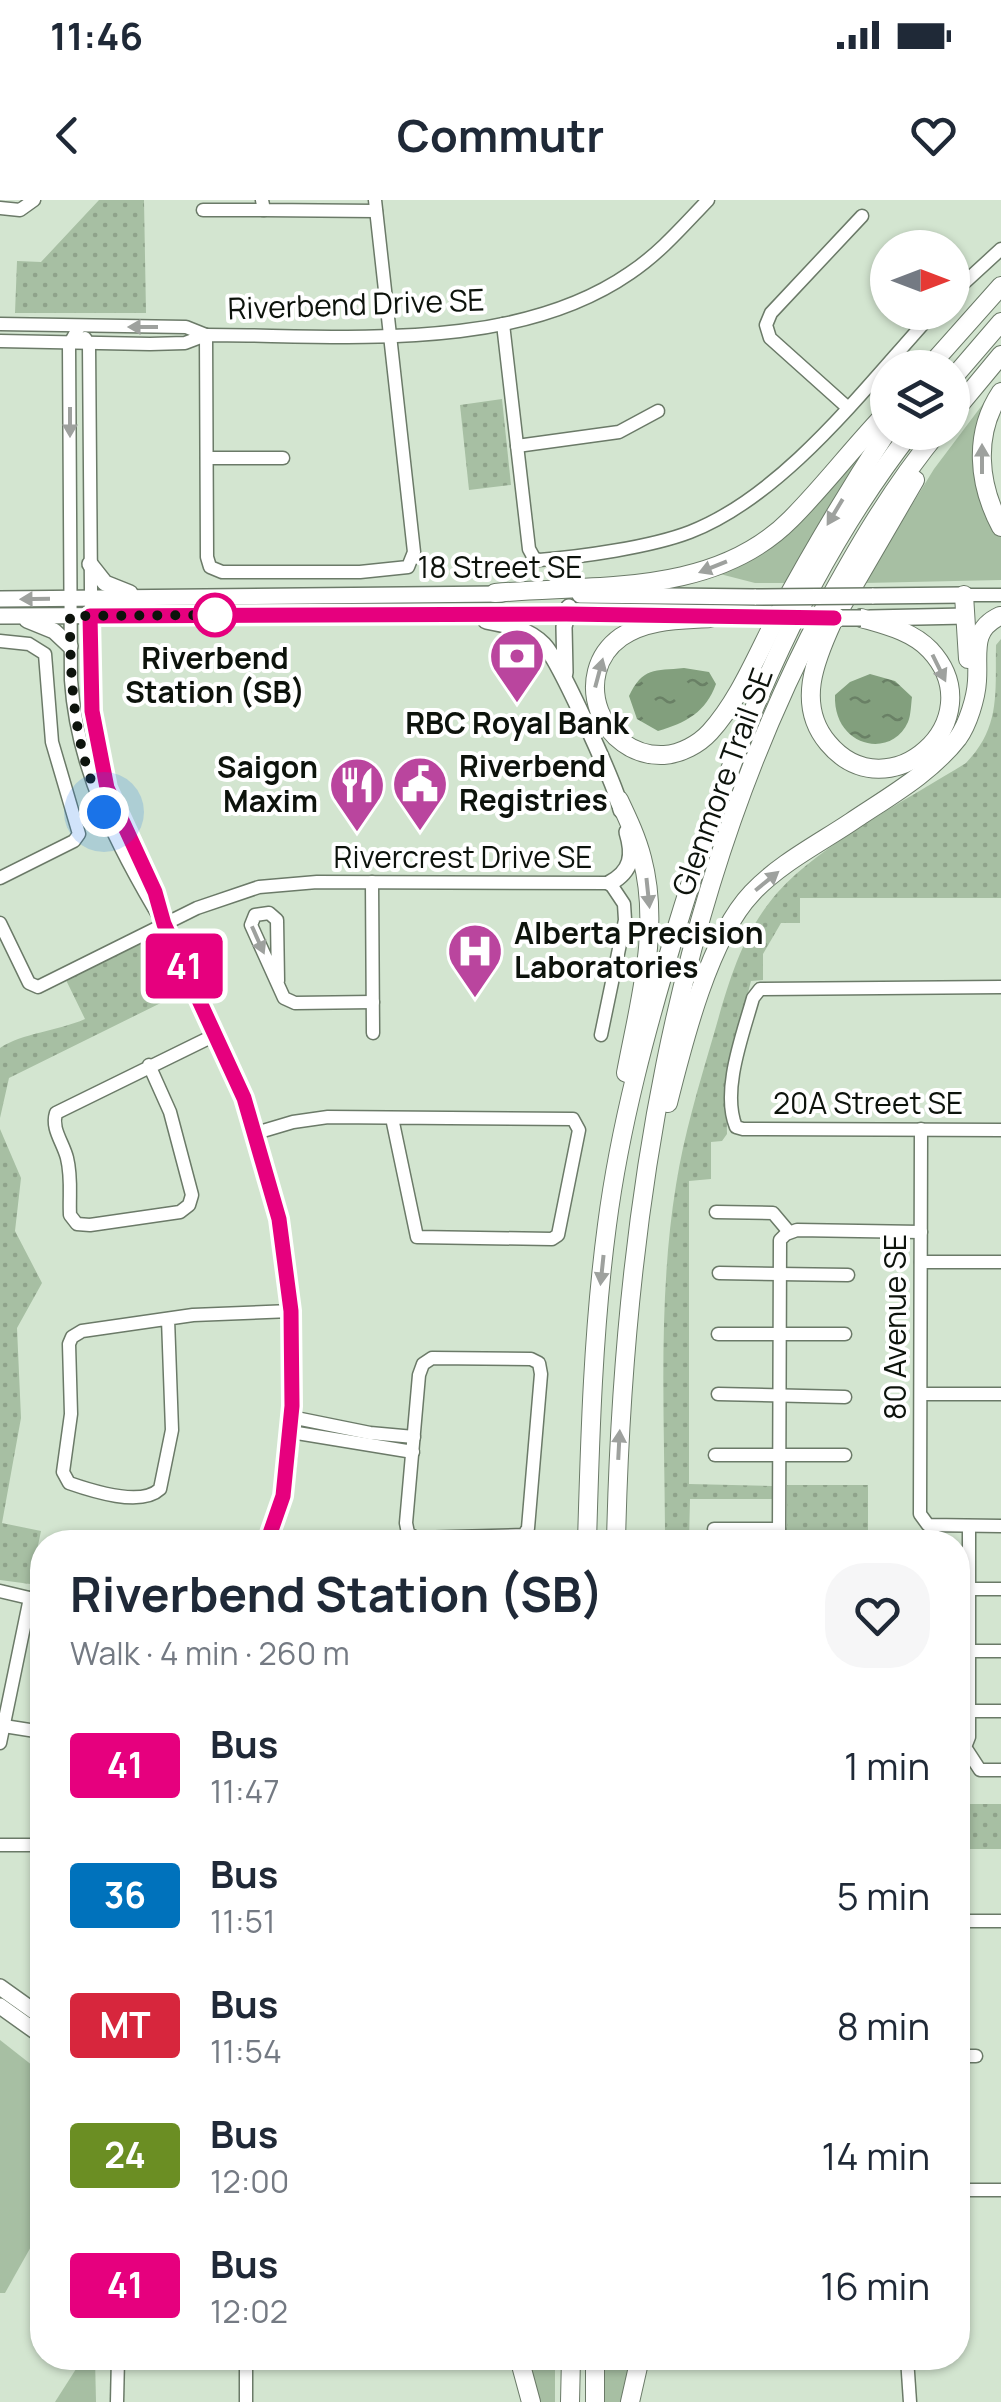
<!DOCTYPE html>
<html lang="en">
<head>
<meta charset="utf-8">
<style>
  :root { --surface:#fff; --page:#f6f6f7; --text:#1f2937; --muted:#747a83 }
  body { margin:0; font-family:Manrope,sans-serif; background:var(--page); color:var(--text); height:100vh; display:flex; flex-direction:column; font-size:38px; white-space:nowrap }
  * { box-sizing:border-box; margin:0 }
  p { font-size:32px; color:var(--muted) }
  .icon { flex:none; width:55px; height:55px; fill:none; stroke:currentColor; stroke-width:2; stroke-linecap:round; stroke-linejoin:round }
  .map { position:relative; flex:1; overflow:hidden }
  .details { position:absolute; left:30px; top:1330px; width:940px; height:840px; display:flex; flex-direction:column; background:var(--surface); border-radius:40px; box-shadow:0 2px 8px #0004 }
  .details>* { flex:none }
  .badge { padding:0 20px; border-radius:8px; font-size:35px; line-height:65px }
  .needle { width:65px; rotate:90deg }
  .tools { position:absolute; left:870px; top:30px; display:grid; gap:20px }
  .tools a { display:grid; place-items:center; width:100px; height:100px; border-radius:50%; background:var(--surface); box-shadow:0 2px 8px #0004; font-size:50px }
  .you { position:absolute; width:50px; height:50px; margin:-25px; border:8px solid #fff; border-radius:50%; background:#1a73e8; box-shadow:0 0 0 15px #1a73e833 }
  .map>.badge { position:absolute; translate:-50% -50%; box-shadow:0 0 0 5px #fff }
  .round { display:grid; place-items:center; flex:none; width:105px; height:105px; border-radius:40px; background:var(--page) }
  .head { display:flex; align-items:center; justify-content:space-between; height:170px; padding:0 40px }
  h1 { font-size:48px; font-weight:700; line-height:75px }
  ul { padding:0; list-style:none }
  li { display:flex; align-items:center; gap:30px; height:130px; padding:0 40px }
  li div { flex:1 }
  li b { display:block; font-size:38px }
  li em { font-style:normal }
  li .badge { min-width:110px; font-weight:700; text-align:center }
  .status { display:flex; justify-content:space-between; align-items:center; height:70px; padding:0 50px; background:var(--surface); direction:ltr }
  .status svg { height:28px; fill:currentColor }
  header { display:flex; justify-content:space-between; align-items:center; height:130px; padding:0 40px; background:var(--surface); font-size:45px; font-weight:700 }
  .map>svg:first-child { display:block }
  .grass { fill:#a7bfa3 }
  .park { fill:url(#park-dots) }
  .water { fill:url(#water-ripples) }
  .lines { fill:none; stroke-linecap:round; stroke-linejoin:round }
  .minor-casing { stroke:#6b7a68; stroke-width:15 }
  .major-casing { stroke:#6b7a68; stroke-width:18 }
  .highway-casing { stroke:#6b7a68; stroke-width:20 }
  .minor { stroke:#fff; stroke-width:12 }
  .major { stroke:#fff; stroke-width:15 }
  .highway { stroke:#fff; stroke-width:18 }
  .major-bridge-casing { stroke:#6b7a68; stroke-width:18; stroke-linecap:butt }
  .major-bridge { stroke:#fff; stroke-width:15 }
  .oneway { fill:#9ea19e }
  .line-casing { stroke:#fff; stroke-width:22 }
  .line { stroke:#e6007e; stroke-width:15 }
  .walk { stroke:#0d130c; stroke-width:10; stroke-dasharray:0 18 }
  .stop-dot { fill:#fff; stroke:#e6007e; stroke-width:5 }
  .labels { text-anchor:middle; stroke-width:8; stroke-linejoin:round; paint-order:stroke }
  .street-label { font-size:30px; fill:#0d130c; stroke:#fff }
  .stop-label { font-size:30px; font-weight:bold; fill:#0d130c; stroke:#fff }
  .poi-label { font-size:30px; font-weight:bold; fill:#0d130c; stroke:#fff; text-anchor:start }
</style>
</head>
<body>
<div class="status"><b>11:46</b><svg viewBox="0 0 49 12"><path d="M0 12V9h3v3zM5 12V6h3v6zM10 12V3h3v9zM15 12V0h3v12zM26 1h20v11H26zM47 4h2v5h-2z"/></svg></div>
<header><svg class="icon" aria-label="back" viewBox="0 0 24 24"><path d="M15 5l-7 7 7 7"/></svg>Commutr<svg class="icon" aria-label="heart" viewBox="0 0 24 24"><path d="M12 20l-8-8c-3-5 5-10 8-4 3-6 11-1 8 4z"/></svg></header>
<div class="map">
<svg width="1001" height="2202" viewBox="0 0 1001 2202">
  <defs>
    <pattern id="park-dots" width="8" height="8" patternUnits="userSpaceOnUse" patternTransform="scale(2.5)"><rect width="8" height="8" fill="#a7bfa3"/><path d="M2 2h.1M6 6h.1" fill="none" stroke="#8fa38b" stroke-width="1.8" stroke-linecap="round"/></pattern>
    <pattern id="water-ripples" width="26" height="14" patternUnits="userSpaceOnUse" patternTransform="scale(2.5)"><rect width="26" height="14" fill="#829f7d"/><path d="M2 4q2-2 4 0t4 0M15 11q2-2 4 0t4 0" fill="none" stroke="#698065"/></pattern>
  </defs>
  <rect width="100%" height="100%" fill="#d3e5d0"/>
  <g class="grass">
    <path d="M1001,180l-17,37 13,114 4,5v44l-137,3 70,-114z"/>
    <path d="M870,241l3,2 -83,140h-35l-35,-9 -1,-4z"/>
    <path d="M0,1840l42,33v154l-37,66h-5z"/>
    <path d="M83,2158h12l1,44h-41z"/>
    <path d="M525,2158h30v44h-20z"/>
    <path d="M603,2158h31l-7,44h-24z"/>
  </g>
  <g class="park">
    <path d="M99,0h45l2,113h-131l2,-52 24,1z"/>
    <path d="M502,199l9,86 -42,5 -9,-85z"/>
    <path d="M1001,439v259h-201v25h-19l-18,31v26l-12,1 -25,97 1,56 -5,7 -11,1v37l-22,2v303l83,2v13h-82l-1,43h-24c0,-118 -8,-240 11,-357 8,-51 23,-100 37,-148 15,-52 28,-103 65,-145 43,-48 132,-94 188,-129 35,-36 29,-71 30,-118z"/>
    <path d="M151,739l10,4 24,48 -176,87 -9,40v-70c22,-15 58,-17 85,-29l-19,-39z"/>
    <path d="M0,929l21,49 -6,53 27,52 -25,45 4,90 -19,105 39,8 -11,53 -30,-4z"/>
    <rect x="787" y="1285" width="81" height="53"/>
    <rect x="958" y="1604" width="43" height="45"/>
  </g>
  <g class="water">
    <path d="M684,468l25,4 7,12c-10,28 -30,39 -58,47l-21,-12 -8,-23c14,-29 25,-25 55,-28z"/>
    <path d="M870,474l25,7 17,16c-1,7 -1,18 -4,25 -17,38 -75,25 -73,-27l15,-13z"/>
  </g>
  <g class="lines">
    <g class="minor-casing">
      <g id="minor">
        <path d="M262,0l2,10 112,1"/>
        <path d="M0,8l20,2 14,-10"/>
        <path d="M203,10h61"/>
        <path d="M952,94l49,-45"/>
        <path d="M0,124l186,3 20,8"/>
        <path d="M503,124l26,225 5,9 5,2c42,-3 112,-13 151,-28 95,-37 176,-146 244,-220"/>
        <path d="M79,127l-10,18 2,335c6,90 47,169 93,245 15,23 25,50 37,75 58,120 93,245 92,379 -1,53 0,116 -26,163"/>
        <path d="M206,135l1,222 3,10 12,5h138l48,-5 6,-15 -39,-352"/>
        <path d="M85,138l4,7 3,366 15,77 55,126"/>
        <path d="M0,141l150,3 35,-1 21,-8c136,0 307,19 424,-62 30,-20 53,-47 78,-73"/>
        <path d="M847,207l-77,-69 -4,-13 5,-12 91,-97"/>
        <path d="M517,246l102,-14 39,-21"/>
        <path d="M207,258h76"/>
        <path d="M964,395h37"/>
        <path d="M0,441l29,3 16,10 7,88 27,92 -5,7 -74,37"/>
        <path d="M372,682l1,151"/>
        <path d="M0,723l29,60 9,4 159,-79 62,-21 58,-5 293,1 14,21 1,16 -24,115"/>
        <path d="M278,781l-1,-61 -8,-7 -14,2 -4,10 33,73 11,5 78,-1"/>
        <path d="M1001,787l-241,2 -7,9c-10,36 -32,93 -17,129l7,2 258,1"/>
        <path d="M149,865l21,47 22,83 -3,10 -9,7 -90,13 -13,-1 -7,-9c-1,-20 2,-37 -3,-57 -4,-16 -16,-29 -11,-45l161,-79"/>
        <path d="M921,929l-1,385 8,11 73,1"/>
        <path d="M256,933l37,-11 35,-5 245,2 6,11 -21,105 -6,4 -135,-2 -25,-119"/>
        <path d="M716,1012l57,1 16,19"/>
        <path d="M921,1062h80"/>
        <path d="M719,1073l129,2"/>
        <path d="M168,1119l4,111 -12,59c-19,18 -68,2 -91,-6l-6,-11 8,-58 -2,-70 3,-7 10,-6 111,-16 98,-4"/>
        <path d="M718,1134h127"/>
        <path d="M432,1158l99,1 8,4 2,11 -13,154 -4,7 -108,3 -8,-5 -2,-10 13,-148 4,-11z"/>
        <path d="M718,1194l127,3"/>
        <path d="M921,1194h80"/>
        <path d="M291,1217l79,16 44,4"/>
        <path d="M291,1232l122,20"/>
        <path d="M715,1255h130"/>
        <path d="M714,1329h65"/>
        <path d="M779,1342l1,-302 6,-6 11,-4 124,2"/>
        <path d="M969,1389h32"/>
        <path d="M0,1391l42,10"/>
        <path d="M969,1451h32"/>
        <path d="M969,1511h32"/>
        <path d="M4,1526l38,6"/>
        <path d="M0,1543l30,-145"/>
        <path d="M965,1547l15,23h21"/>
        <path d="M958,1550l7,-3 4,-10v-211"/>
        <path d="M0,1645h42"/>
        <path d="M958,1721h43"/>
        <path d="M958,1856h18"/>
        <path d="M958,1990h43"/>
        <path d="M246,2158v44"/>
        <path d="M907,2158l3,44"/>
        <path d="M117,2202l1,-44"/>
      </g>
    </g>
    <g class="major-casing">
      <g id="major">
        <path d="M90,364l15,19 25,10"/>
        <path d="M580,395l176,2"/>
        <path d="M872,396l92,-1"/>
        <path d="M0,399l502,-5"/>
        <path d="M0,416l566,-2 100,3"/>
        <path d="M699,418h56"/>
        <path d="M870,418l96,-2"/>
        <path d="M27,420l27,11 16,15"/>
        <path d="M486,421c21,4 43,8 58,24 15,15 73,143 77,165"/>
        <path d="M565,473l-1,-46 5,-20"/>
        <path d="M610,683c22,-12 24,-28 17,-51"/>
        <path d="M0,1787l42,30"/>
        <path d="M0,1806l42,30"/>
        <path d="M118,2160l1,-2"/>
      </g>
    </g>
    <g class="highway-casing">
      <g id="highway">
        <path d="M928,168l73,-82"/>
        <path d="M952,179l49,-57"/>
        <path d="M1001,192c-28,42 -23,92 0,135"/>
        <path d="M952,214l49,-59"/>
        <path d="M495,393c100,-9 219,4 296,-74 34,-34 63,-73 97,-108"/>
        <path d="M964,395l4,64"/>
        <path d="M710,418c-30,2 -63,1 -89,19 -52,37 -20,121 43,118 17,-1 35,-11 46,-23 30,-33 48,-80 69,-119 34,-63 70,-123 109,-183"/>
        <path d="M861,418c24,7 51,13 69,32 65,70 -42,165 -102,93 -32,-38 -13,-83 5,-122l82,-141"/>
        <path d="M619,600c9,19 18,38 23,58 19,71 -3,145 -16,215"/>
        <path d="M668,903c15,-60 41,-165 84,-210 27,-29 66,-49 99,-71 37,-25 79,-48 107,-84 10,-14 18,-40 19,-57 2,-28 -7,-51 23,-65"/>
        <path d="M587,1342c3,-105 6,-212 20,-317 13,-100 40,-199 69,-295 54,-177 120,-350 235,-498"/>
        <path d="M616,1342c7,-318 56,-647 207,-931 34,-63 69,-123 115,-179"/>
        <path d="M519,2158l12,44"/>
        <path d="M595,2158v44"/>
        <path d="M570,2202l1,-44"/>
        <path d="M630,2202l10,-44"/>
      </g>
    </g>
    <use href="#minor" class="minor"/>
    <use href="#major" class="major"/>
    <use href="#highway" class="highway"/>
    <g class="major-bridge-casing">
      <g id="major-bridge">
        <path d="M756,397l116,-1"/>
        <path d="M755,418h106"/>
      </g>
    </g>
    <use href="#major-bridge" class="major-bridge"/>
  </g>
  <defs><path id="oneway-solid" d="M-6-.8H1V-3.2L6.5 0L1 3.2V.8H-6Z" transform="scale(2.5)"/></defs>
  <g class="oneway">
    <use href="#oneway-solid" transform="translate(143 127) rotate(-180)"/>
    <use href="#oneway-solid" transform="translate(70 222) rotate(90)"/>
    <use href="#oneway-solid" transform="translate(982 259) rotate(-90)"/>
    <use href="#oneway-solid" transform="translate(835 312) rotate(121)"/>
    <use href="#oneway-solid" transform="translate(713 367) rotate(158)"/>
    <use href="#oneway-solid" transform="translate(35 399) rotate(179)"/>
    <use href="#oneway-solid" transform="translate(939 468) rotate(64)"/>
    <use href="#oneway-solid" transform="translate(599 473) rotate(-75)"/>
    <use href="#oneway-solid" transform="translate(767 681) rotate(-39)"/>
    <use href="#oneway-solid" transform="translate(648 693) rotate(84)"/>
    <use href="#oneway-solid" transform="translate(258 740) rotate(66)"/>
    <use href="#oneway-solid" transform="translate(602 1070) rotate(96)"/>
    <use href="#oneway-solid" transform="translate(619 1245) rotate(-87)"/>
  </g>
  <g class="lines">
    <g class="line-casing">
      <path id="line" d="M267,1342l16,-46 9,-90 -1,-95 -12,-92 -35,-121 -80,-174 -9,-32 -48,-104 -15,-77 -2,-95 476,-2 268,4"/>
    </g>
    <use href="#line" class="line"/>
    <path class="walk" d="M104,612c-30,-63 -34,-127 -34,-196l145,-1"/>
  </g>
  <defs>
    <g id="bank-pin" transform="scale(2.875)"><path d="M0 17L-7.5 6A9.5 9.5 0 1 1 7.5 6Z" fill="#ba459e" stroke="#fff"/><path d="M-6-4H6V4H-6ZM0-2.3a2.3 2.3 0 1 0 0 4.6a2.3 2.3 0 1 0 0-4.6Z" fill="#fff"/></g>
    <g id="civic-pin" transform="scale(2.875)"><path d="M0 17L-7.5 6A9.5 9.5 0 1 1 7.5 6Z" fill="#ba459e" stroke="#fff"/><path d="M-.6-6.5H3V-4.5H.6V-3L4-1V1h2V6H-6V1h2V-1L-.6-3ZM-1.2 2.5V6h2.4V2.5Z" fill="#fff"/></g>
    <g id="restaurant-pin" transform="scale(2.875)"><path d="M0 17L-7.5 6A9.5 9.5 0 1 1 7.5 6Z" fill="#ba459e" stroke="#fff"/><path d="M-5-6h1v4h1v-4h1v4h1v-4h1v5L-1.5 .5V6h-2V.5L-5-1ZM5-6V6H3V1.5H1.5Q1.5-4 5-6Z" fill="#fff"/></g>
    <g id="hospital-pin" transform="scale(2.875)"><path d="M0 17L-7.5 6A9.5 9.5 0 1 1 7.5 6Z" fill="#ba459e" stroke="#fff"/><path d="M-5-5h3v3.5h4V-5h3V5h-3V1.5h-4V5h-3Z" fill="#fff"/></g>
  </defs>
  <g fill-rule="evenodd">
    <use href="#bank-pin" x="517" y="456"/>
    <use href="#civic-pin" x="420" y="584"/>
    <use href="#restaurant-pin" x="357" y="585"/>
    <use href="#hospital-pin" x="475" y="751"/>
  </g>
  <circle class="stop-dot" cx="215" cy="415" r="20"/>
  <g class="labels">
    <g class="street-label">
      <text transform="translate(356 105) rotate(-2)" y="10">Riverbend Drive SE</text>
      <text x="500" y="378">18 Street SE</text>
      <text transform="translate(723 582) rotate(-70)" y="10">Glenmore Trail SE</text>
      <text x="463" y="668">Rivercrest Drive SE</text>
      <text x="868" y="914">20A Street SE</text>
      <text transform="translate(896 1127) rotate(-90)" y="10">80 Avenue SE</text>
    </g>
    <g class="stop-label">
      <text x="215" y="469">Riverbend<tspan x="215" dy="34">Station (SB)</tspan></text>
    </g>
    <g class="poi-label">
      <text x="517" y="534" text-anchor="middle">RBC Royal Bank</text>
      <text x="459" y="577">Riverbend<tspan x="459" dy="34">Registries</tspan></text>
      <text x="318" y="578" text-anchor="end">Saigon<tspan x="318" dy="34">Maxim</tspan></text>
      <text x="514" y="744">Alberta Precision<tspan x="514" dy="34">Laboratories</tspan></text>
    </g>
  </g>
</svg>
<div class="tools">
<a><svg class="needle" viewBox="-14 -14 28 28"><path d="M0-13l5 13h-10z" fill="#e53935"/><path d="M0 13l5-13h-10z" fill="#747a83"/></svg></a>
<a><svg class="icon" aria-label="layers" viewBox="0 0 24 24"><path d="M12 4l9 5-9 5-9-5zM3 14l9 5 9-5"/></svg></a>
</div>
<div class="you" style="left:104px;top:612px"></div>
<b class="badge" style="left:184px;top:766px;background:#e6007e;color:#fff">41</b>
<section class="details">
<div class="head"><div><h1>Riverbend Station (SB)</h1><p>Walk · 4 min · 260 m</p></div><a class="round"><svg class="icon" aria-label="heart" viewBox="0 0 24 24"><path d="M12 20l-8-8c-3-5 5-10 8-4 3-6 11-1 8 4z"/></svg></a></div>
<ul>
<li><span class="badge" style="background:#e6007e;color:#fff">41</span><div><b>Bus</b><p>11:47</p></div><em>1 min</em></li>
<li><span class="badge" style="background:#0072bc;color:#fff">36</span><div><b>Bus</b><p>11:51</p></div><em>5 min</em></li>
<li><span class="badge" style="background:#d7263d;color:#fff">MT</span><div><b>Bus</b><p>11:54</p></div><em>8 min</em></li>
<li><span class="badge" style="background:#6b8e23;color:#fff">24</span><div><b>Bus</b><p>12:00</p></div><em>14 min</em></li>
<li><span class="badge" style="background:#e6007e;color:#fff">41</span><div><b>Bus</b><p>12:02</p></div><em>16 min</em></li>
</ul>
</section>
</div>
</body>
</html>
